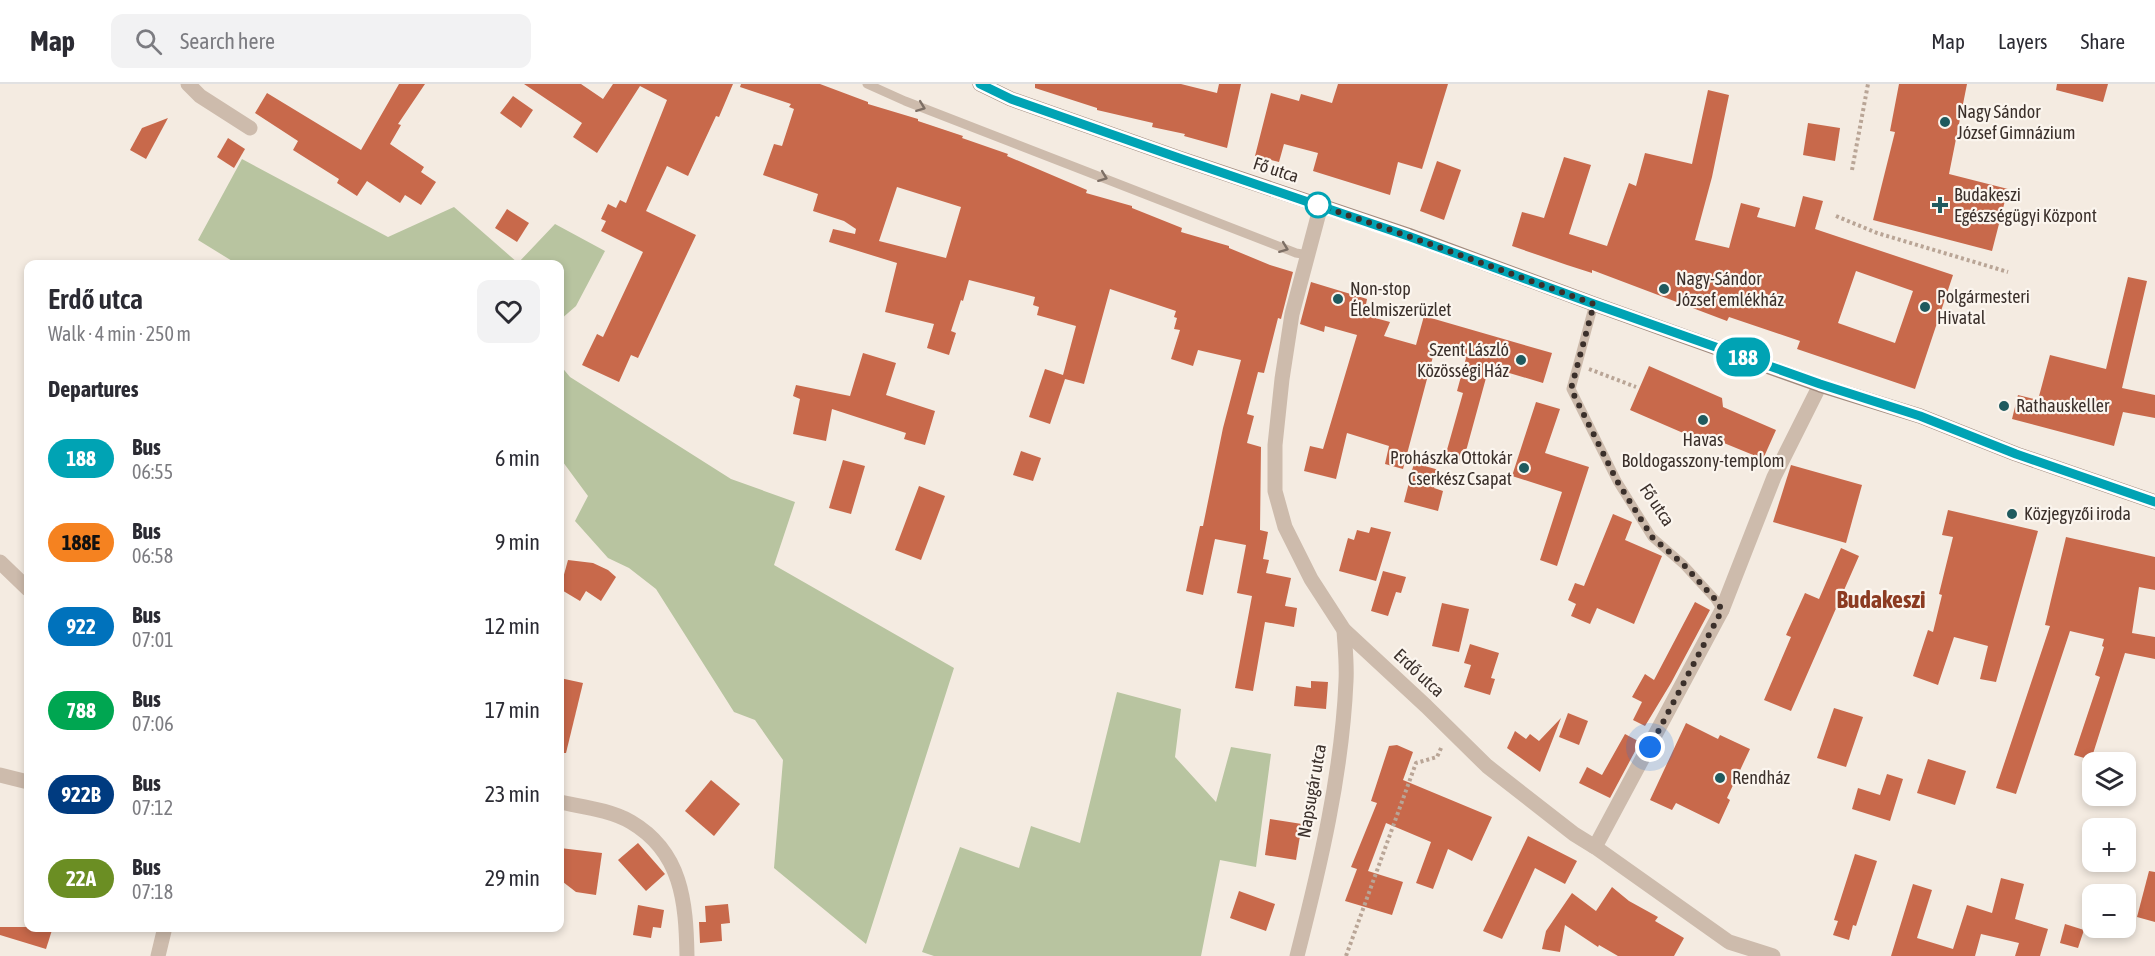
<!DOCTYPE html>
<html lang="en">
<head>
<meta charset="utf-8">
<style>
  :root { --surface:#fff; --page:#f2f2f3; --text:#2b2b33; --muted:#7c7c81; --line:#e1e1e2 }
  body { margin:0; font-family:"Asap Condensed",sans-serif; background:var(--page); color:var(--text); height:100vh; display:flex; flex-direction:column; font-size:22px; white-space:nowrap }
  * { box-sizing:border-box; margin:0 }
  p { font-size:20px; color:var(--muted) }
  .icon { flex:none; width:33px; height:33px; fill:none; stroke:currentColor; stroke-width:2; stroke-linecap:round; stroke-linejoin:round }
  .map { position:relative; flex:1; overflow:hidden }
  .details { position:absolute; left:24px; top:176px; width:540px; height:672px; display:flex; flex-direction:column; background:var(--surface); border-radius:12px; box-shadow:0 3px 9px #0003 }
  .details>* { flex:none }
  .badge { padding:0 12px; border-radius:20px; font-size:21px; line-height:39px }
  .buttons { position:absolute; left:2082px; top:668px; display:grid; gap:12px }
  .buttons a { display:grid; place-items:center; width:54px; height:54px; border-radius:12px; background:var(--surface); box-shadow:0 3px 9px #0003; font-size:30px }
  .you { position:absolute; width:30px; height:30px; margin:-15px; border:4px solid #fff; border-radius:50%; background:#1a73e8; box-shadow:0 0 0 9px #1a73e833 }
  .map>.badge { position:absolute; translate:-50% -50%; box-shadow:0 0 0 3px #fff }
  h2 { padding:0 24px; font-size:22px; line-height:54px }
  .round { display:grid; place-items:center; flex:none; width:63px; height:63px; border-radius:12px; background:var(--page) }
  .overview { display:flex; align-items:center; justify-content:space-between; height:102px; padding:0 24px }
  h1 { font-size:28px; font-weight:600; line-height:45px }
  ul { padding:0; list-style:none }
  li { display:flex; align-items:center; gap:18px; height:84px; padding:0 24px }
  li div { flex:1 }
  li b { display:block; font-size:22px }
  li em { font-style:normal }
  li .badge { min-width:66px; font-weight:700; text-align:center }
  header { display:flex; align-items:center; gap:36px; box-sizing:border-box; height:84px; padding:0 30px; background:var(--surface); border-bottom:2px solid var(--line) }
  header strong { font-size:28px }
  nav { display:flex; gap:33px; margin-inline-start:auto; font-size:21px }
  .search { width:420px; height:54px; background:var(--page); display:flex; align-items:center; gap:15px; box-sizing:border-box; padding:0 21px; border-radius:12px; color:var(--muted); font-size:22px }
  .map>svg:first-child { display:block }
  .green { fill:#b8c4a0 }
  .building { fill:#c8694b; fill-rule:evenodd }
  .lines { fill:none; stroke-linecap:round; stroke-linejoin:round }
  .path { stroke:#b9a596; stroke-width:4; stroke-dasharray:3 3; stroke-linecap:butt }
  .service { stroke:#cdbbac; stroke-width:9 }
  .pedestrian { stroke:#cdbbac; stroke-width:15 }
  .minor { stroke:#cdbbac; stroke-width:15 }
  .secondary { stroke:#a18a7d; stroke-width:15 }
  .oneway { stroke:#7d6f65 }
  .line-casing { stroke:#fff; stroke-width:14 }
  .line { stroke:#00a3b4; stroke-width:9 }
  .walk { stroke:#3b302b; stroke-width:6; stroke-dasharray:0 10.8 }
  .poi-dot { fill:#1f5a5e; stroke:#fbf5ee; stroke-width:2 }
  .stop-dot { fill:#fff; stroke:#00a3b4; stroke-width:3 }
  .labels { text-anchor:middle; stroke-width:4.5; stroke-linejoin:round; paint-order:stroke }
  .poi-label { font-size:18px; fill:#3b302b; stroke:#fbf5ee; text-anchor:start }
  .street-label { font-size:18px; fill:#3b302b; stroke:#fbf5ee }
  .district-label { font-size:24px; font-weight:bold; fill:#8c3b22; stroke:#fbf5ee }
</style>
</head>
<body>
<header>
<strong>Map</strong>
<div class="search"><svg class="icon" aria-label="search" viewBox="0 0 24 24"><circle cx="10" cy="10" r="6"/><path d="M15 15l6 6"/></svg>Search here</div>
<nav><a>Map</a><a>Layers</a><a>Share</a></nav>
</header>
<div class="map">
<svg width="2155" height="872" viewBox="0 0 2155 872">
  <rect width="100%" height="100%" fill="#f4ebe1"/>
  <g class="green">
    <path d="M242,75l146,78 66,-30 64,56 37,-39 50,27 -29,55 -16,14v-56h-323l-39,-24z"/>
    <path d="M560,281l10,12 161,102 64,23 -21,63 180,103 -88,276 -92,-76 9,-108 -28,-40 -21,-8 -78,-123 -27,-21 -21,-10 -33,-37 13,-25 -28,-38z"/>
    <path d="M1117,608l64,17 -6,48 41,45 15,-55 40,7 -15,113 -36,-7 -19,96h-267l-12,-4 38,-105 59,21 12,-42 49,17z"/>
  </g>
  <g class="building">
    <path d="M399,0h26l-27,40 3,1 -11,19 34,23 -3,5 15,10 -15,23 -16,-10 -5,8 -33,-22 -10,15 -20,-13 2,-4 -46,-29 5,-9 -43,-28 12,-20 94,57z"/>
    <path d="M524,0h57l22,15 10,-15h120l-14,33 -3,-1 -28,60 -21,-10 -21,45 50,24 -58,123 -7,-3 -12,27 -37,-17 15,-31 6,3 40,-85 -42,-21 5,-10 -5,-2 7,-15 8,4 4,-8 6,3 41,-103 -27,-14 -43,67 -24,-16 9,-14z"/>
    <path d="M741,0h79l48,18v2l50,15v2l45,15 -1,2 46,16 -1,2 80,34 -1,3 46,13v2l50,20 -1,4 48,14v2l41,17 23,7 -12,47 -3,-1 -14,55 -6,-1 -11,42 7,2 -7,27 14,4 -1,83 8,2 -5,27 6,1 -3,13 25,5 -6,28 12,2 -3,19 -29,-5 -12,69 -18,-3 17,-92 -15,-3 9,-48 -31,-6 -12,56 -17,-4 14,-65h3l20,-98 18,-68 -43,-10 -5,16 -22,-7 9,-29 -6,-1 3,-11 -3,-1 2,-6 -66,-22 -26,95 -19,-5 -15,45 -21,-7 16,-48 18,6 13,-49 -39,-11 2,-8 -6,-2 2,-8 -66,-17 -6,21 -2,-1 -10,31 5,2 -7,22 -22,-7 7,-24 -49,-12 12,-49 -68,-21 4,-13 22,5 1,-5 -12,-8 -31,-10 5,-17 -55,-19 11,-31 8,2 12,-37 -5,-2 2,-3 -51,-17zM897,103l64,20 -15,51 -67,-17z"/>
    <path d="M1035,0h146l36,9 2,-9h22l-14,64 -43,-12 1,-2 -33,-7 1,-4 -56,-13v-2l-62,-20z"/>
    <path d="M1338,0h110l-26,85 -24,-7 -8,33 -77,-24 5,-18 -34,-9 -5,18 -24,-6 16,-63 28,8 2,-7 31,9z"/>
    <path d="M1899,0h68l-18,90 59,15 -16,62 -119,-31 22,-88 -5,-1z"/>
    <path d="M2057,0h51l-5,18 -47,-12z"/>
    <path d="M1708,6l21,5 -17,82 -17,63 34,8 12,-45 19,5 -3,9 38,10 8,-31 20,5 -8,28 138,46 -38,114 -118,-40 3,-8 -71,-24 -2,4 -135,-51v3l-25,-8 -55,-19 10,-34 22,6 20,-61 27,8 -22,69 38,12 22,-63 7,3 9,-33 47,11zM1856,187l57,20 -18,52 -57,-20z"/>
    <path d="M513,12l20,14 -12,18 -21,-15z"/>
    <path d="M168,34l-22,41 -16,-9 12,-22z"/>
    <path d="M1808,39l32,5 -5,33 -32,-6z"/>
    <path d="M228,54l17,11 -11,19 -17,-11z"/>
    <path d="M1437,77l24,9 -17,50 -24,-9z"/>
    <path d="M507,125l22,14 -12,19 -22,-14z"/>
    <path d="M2128,193l19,4 -25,107 33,7v23l-32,-6 -9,34 -102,-27 6,-24 20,5 12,-45 56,14z"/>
    <path d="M1311,198l56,17 -3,16 26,7 -6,14 32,9 8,-29 128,37 -9,30 -54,-16 -26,95 -18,-5 18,-64 -6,-2 9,-33 -31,-9 -32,120 -18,-5 4,-18 -42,-13 -11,46 -32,-8 6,-25 13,3 34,-114 -32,-9 -1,6 -24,-8z"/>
    <path d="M863,269l33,10 -10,32 49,16 -10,34 -21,-6 2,-6 -74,-24 -6,32 -33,-7 7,-35 -7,-3 3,-11 54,11z"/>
    <path d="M1649,282l73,32 1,9 53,23 -13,29 -44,-18 -2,4 -12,-5 -1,2 -74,-32z"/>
    <path d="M1536,318l24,7 -15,44 44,14 -32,99 -17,-6 22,-68 -50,-16z"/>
    <path d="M1021,367l20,7 -8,23 -20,-6z"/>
    <path d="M843,376l22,6 -14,48 -22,-6z"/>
    <path d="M1414,379l25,7 -5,18 9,3 -5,20 -34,-9z"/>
    <path d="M1791,381l71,20 -16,58 -73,-21z"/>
    <path d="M919,402l26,10 -24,64 -26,-10z"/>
    <path d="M1948,426l90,21 -42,151 -16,-3 8,-33 -34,-9 -16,48 -25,-9 15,-46 5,2 9,-37 -3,-1 14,-57 -11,-2z"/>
    <path d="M1613,430l19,8 -7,18 37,16 -28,68 -37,-16 -7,16 -19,-8 5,-12 -8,-4 7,-17 9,3z"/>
    <path d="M1371,443l20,5 -15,49 -37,-10 9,-33 6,2 3,-10 12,3z"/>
    <path d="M2066,453l89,20v33l-16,-3 -7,46 23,4v22l-30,-6 -34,107 -17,-5 26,-78 -5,-2 9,-28 -2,-1 2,-7 -34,-8 -54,163 -20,-6 54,-162 -5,-1z"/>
    <path d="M1841,464l18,8 -68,155 -27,-11 27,-63 -5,-2 19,-42 14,6z"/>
    <path d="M568,476l25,3 15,7 8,7 -15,24 -15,-10 -6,10 -20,-12z"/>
    <path d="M1383,487l23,6 -5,16 -5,-1 -8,24 -17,-5z"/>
    <path d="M1695,518l15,8 -39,73 -26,43 -12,-6 9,-18 -10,-5 13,-23 9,6z"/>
    <path d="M1442,519l27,6 -10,43 -27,-6z"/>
    <path d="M1470,560l29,9 -8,25 4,1 -5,16 -26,-8 7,-22 -7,-2z"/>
    <path d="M560,594l23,5 -17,70h-6z"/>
    <path d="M1311,597l17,1 -2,27 -32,-3 2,-20 15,2z"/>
    <path d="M1834,624l29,9 -17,50 -29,-9z"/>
    <path d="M1568,629l20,8 -9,24 -20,-8z"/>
    <path d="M1561,634l-21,54 -33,-24 8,-17 11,8 4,-5 9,7z"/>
    <path d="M1686,639l32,16 2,-4 30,14 -23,49 3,2 -11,24 -43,-21 -4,7 -22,-10z"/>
    <path d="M1625,650l15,8 -30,56 -31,-15 8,-16 15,8z"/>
    <path d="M1397,661l16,7 -10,28 89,37 -20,44 -24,-12 -15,40 -17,-6 15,-41 -45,-19 -18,48 35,11 -11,33 -47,-14 12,-32 -6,-2 26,-64 -6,-2 18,-55z"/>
    <path d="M1928,675l38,12 -11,34 -38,-12z"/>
    <path d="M1887,690l16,5 -13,42 -38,-12 6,-21 22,7z"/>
    <path d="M711,696l29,24 -26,32 -29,-25z"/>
    <path d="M1270,735l32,5 -6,36 -31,-5z"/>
    <path d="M1528,752l49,25 -12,23 -30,-16 -33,71 -19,-8z"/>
    <path d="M638,759l27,31 -19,17 -28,-31z"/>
    <path d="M560,764l42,5 -6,42 -20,-3 -13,-10 -3,-7z"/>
    <path d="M1855,770l22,7 -21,65 -3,-1 -4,15 -16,-5 5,-14 -4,-1z"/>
    <path d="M2149,787l6,1v50l-18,-5z"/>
    <path d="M2001,794l23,6 -9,35 33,10 -8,27h-25l4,-13 -38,-9 -6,22h-84l22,-72 19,6 -15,48 36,11 14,-44 25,8z"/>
    <path d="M1612,803l17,14 29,16 -3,4 29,17 -10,18h-56l-19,-11 -1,2 -33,-22 -5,27 -18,-3 4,-18 26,-38 24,18z"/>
    <path d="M1239,807l36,13 -9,27 -36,-13z"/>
    <path d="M728,820l2,19 -9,1 1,17 -22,2 -1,-21h7l-1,-16z"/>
    <path d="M638,821l26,5 -3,18 -8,-1 -2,11 -18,-3z"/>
    <path d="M2065,840l19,6 -6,18 -18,-5z"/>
    <path d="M0,843h53l-7,22 -46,-14z"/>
  </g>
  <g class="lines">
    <g class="path">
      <path d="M1852,86l16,-86"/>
      <path d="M1836,132l41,17 131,39"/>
      <path d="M1589,285l47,18"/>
      <path d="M1346,872l70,-193 21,-6 5,-11"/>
    </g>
    <g class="service">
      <path d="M867,0l38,17 391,152 12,2"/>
      <path d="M1594,220l-23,85 46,92 35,56 31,27 32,35 7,11"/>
    </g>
    <path class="pedestrian" d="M1722,526l52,-133 46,-92"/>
    <g class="minor">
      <path d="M188,0l12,12 50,32"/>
      <path d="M1321,121l-29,109 -10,65 -7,66v46l10,36 26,52 33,51 82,76 61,60 87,68 21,13 134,95 44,14"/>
      <path d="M0,478l28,27"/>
      <path d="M0,691l28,7"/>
      <path d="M560,718c23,5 50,8 71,20 51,30 55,80 56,134"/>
      <path d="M1595,763l127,-237"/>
      <path d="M158,872l7,-29"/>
      <path d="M1297,872c23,-90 45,-182 49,-275 1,-17 -1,-34 -2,-51"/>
    </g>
    <path class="secondary" d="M980,0l31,15 168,59 229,77 186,69 226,81 100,31 96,38 139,48"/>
  </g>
  <defs><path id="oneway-chevron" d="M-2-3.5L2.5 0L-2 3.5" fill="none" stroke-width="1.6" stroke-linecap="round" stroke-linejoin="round" transform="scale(1.5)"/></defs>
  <g class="oneway">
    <use href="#oneway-chevron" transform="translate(921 23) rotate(21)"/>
    <use href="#oneway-chevron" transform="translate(1103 93) rotate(21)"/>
    <use href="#oneway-chevron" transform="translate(1284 164) rotate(21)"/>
  </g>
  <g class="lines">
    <g class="line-casing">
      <path id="line" d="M980,0l31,15 168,59 229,78 186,68 226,80 100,32 96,38 139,48"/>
    </g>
    <use href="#line" class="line"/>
    <path class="walk" d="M1318,121l90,31 186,68 -23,85 46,92 35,56 31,27 32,35 7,11 -72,137"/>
  </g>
  <g class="poi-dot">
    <circle cx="1945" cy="38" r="6"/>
    <path d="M1937 112h6v6h6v6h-6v6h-6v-6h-6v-6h6z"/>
    <circle cx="1664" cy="205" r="6"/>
    <circle cx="1338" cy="215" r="6"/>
    <circle cx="1925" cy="223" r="6"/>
    <circle cx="1521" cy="276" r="6"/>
    <circle cx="2004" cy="322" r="6"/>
    <circle cx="1703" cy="336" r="6"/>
    <circle cx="1524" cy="384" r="6"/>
    <circle cx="2012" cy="430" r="6"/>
    <circle cx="1720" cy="694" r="6"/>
  </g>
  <circle class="stop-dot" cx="1318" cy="121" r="12"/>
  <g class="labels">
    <g class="poi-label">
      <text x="1957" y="34">Nagy Sándor<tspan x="1957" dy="21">József Gimnázium</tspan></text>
      <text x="1954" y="117">Budakeszi<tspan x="1954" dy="21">Egészségügyi Központ</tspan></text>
      <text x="1676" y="201">Nagy-Sándor<tspan x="1676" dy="21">József emlékház</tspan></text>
      <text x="1350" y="211">Non-stop<tspan x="1350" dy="21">Élelmiszerüzlet</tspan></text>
      <text x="1937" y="219">Polgármesteri<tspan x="1937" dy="21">Hivatal</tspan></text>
      <text x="1509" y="272" text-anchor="end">Szent László<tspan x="1509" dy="21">Közösségi Ház</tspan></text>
      <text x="2016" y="328">Rathauskeller</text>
      <text x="1703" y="362" text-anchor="middle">Havas<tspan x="1703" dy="21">Boldogasszony-templom</tspan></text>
      <text x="1512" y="380" text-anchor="end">Prohászka Ottokár<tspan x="1512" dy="21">Cserkész Csapat</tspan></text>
      <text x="2024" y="436">Közjegyzői iroda</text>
      <text x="1732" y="700">Rendház</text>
    </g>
    <g class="street-label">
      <text transform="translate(1276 86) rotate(18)" y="6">Fő utca</text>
      <text transform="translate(1657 421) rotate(56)" y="6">Fő utca</text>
      <text transform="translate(1419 589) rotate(43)" y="6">Erdő utca</text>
      <text transform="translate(1312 707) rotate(-80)" y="6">Napsugár utca</text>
    </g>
    <g class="district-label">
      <text x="1881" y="524">Budakeszi</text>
    </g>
  </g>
</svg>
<div class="buttons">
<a><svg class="icon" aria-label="layers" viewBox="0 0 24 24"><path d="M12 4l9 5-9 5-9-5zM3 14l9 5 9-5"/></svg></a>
<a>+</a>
<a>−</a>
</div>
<div class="you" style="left:1650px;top:663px"></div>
<b class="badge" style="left:1743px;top:273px;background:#00a3b4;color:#fff">188</b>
<section class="details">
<div class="overview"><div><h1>Erdő utca</h1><p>Walk · 4 min · 250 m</p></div><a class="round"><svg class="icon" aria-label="heart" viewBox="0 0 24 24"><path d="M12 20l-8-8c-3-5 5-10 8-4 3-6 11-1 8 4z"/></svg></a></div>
<h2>Departures</h2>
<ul>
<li><span class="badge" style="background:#00a3b4;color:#fff">188</span><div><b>Bus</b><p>06:55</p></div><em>6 min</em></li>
<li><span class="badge" style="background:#f58220;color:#111">188E</span><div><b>Bus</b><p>06:58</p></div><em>9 min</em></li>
<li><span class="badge" style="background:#0072bc;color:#fff">922</span><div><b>Bus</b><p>07:01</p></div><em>12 min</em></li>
<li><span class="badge" style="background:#00a651;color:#fff">788</span><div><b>Bus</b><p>07:06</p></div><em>17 min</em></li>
<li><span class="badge" style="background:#003b80;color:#fff">922B</span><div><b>Bus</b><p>07:12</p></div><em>23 min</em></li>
<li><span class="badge" style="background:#6b8e23;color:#fff">22A</span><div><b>Bus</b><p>07:18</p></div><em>29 min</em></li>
</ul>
</section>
</div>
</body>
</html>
